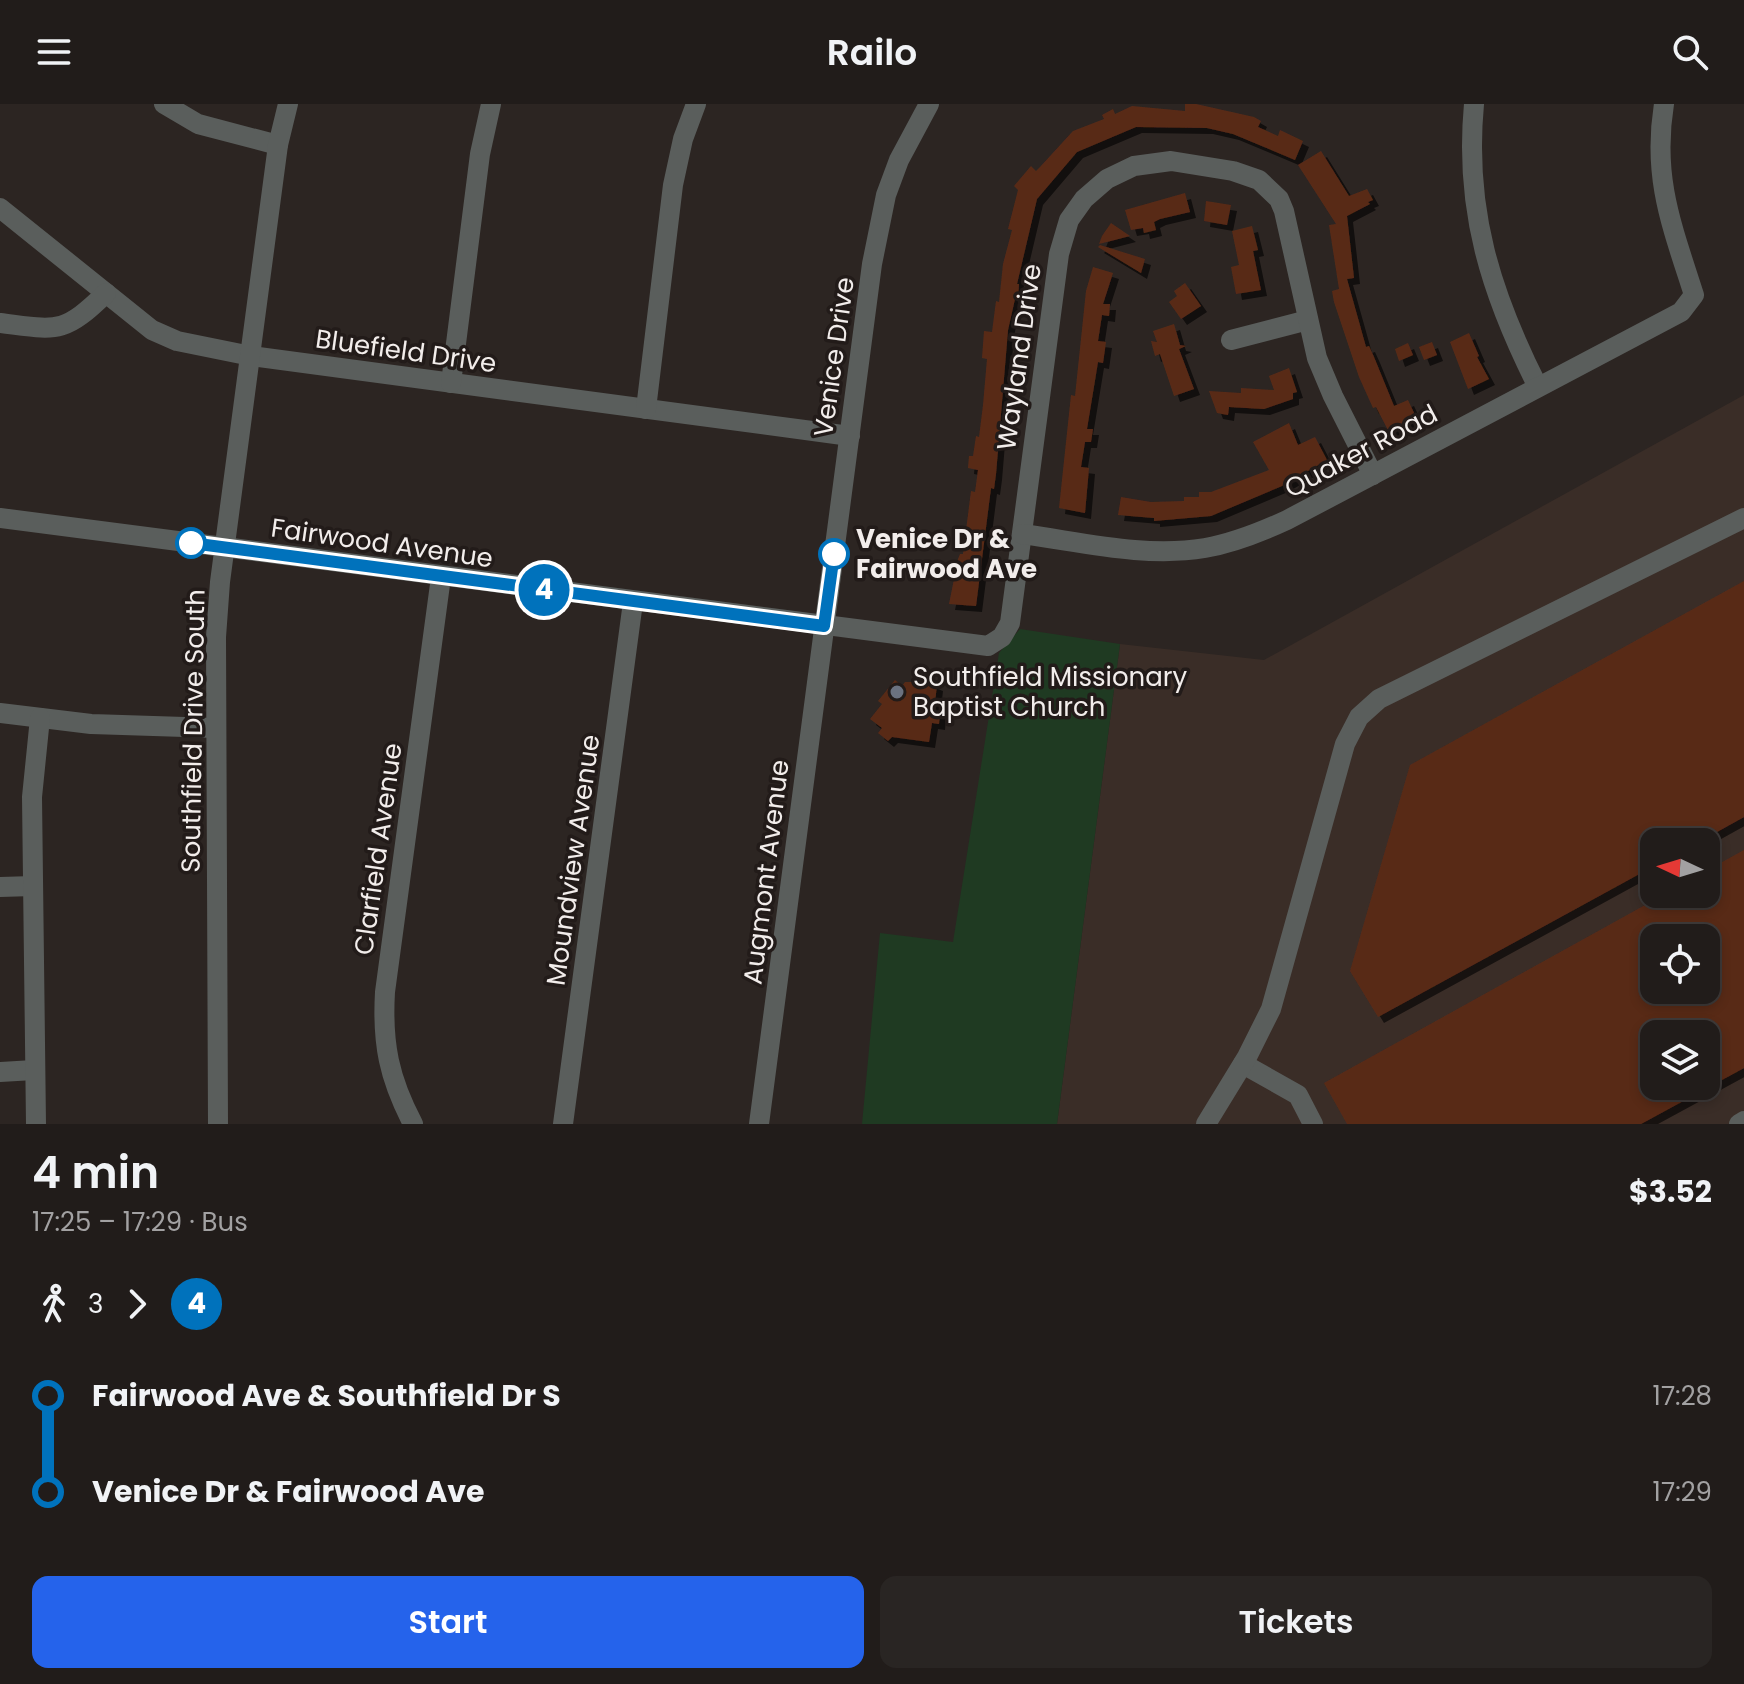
<!DOCTYPE html>
<html lang="en">
<head>
<meta charset="utf-8">
<style>
  :root { --surface:#211c1a; --page:#292523; --text:#f1f3f6; --muted:#a2a1a2; --line:#3e3a39; --accent:#2563eb }
  body { margin:0; font-family:Poppins,sans-serif; background:var(--page); color:var(--text); height:100vh; display:flex; flex-direction:column; font-size:30px; white-space:nowrap }
  * { box-sizing:border-box; margin:0 }
  p { font-size:26px; color:var(--muted) }
  .icon { flex:none; width:44px; height:44px; fill:none; stroke:currentColor; stroke-width:2; stroke-linecap:round; stroke-linejoin:round }
  .map { position:relative; height:1020px; overflow:hidden }
  .sheet { display:flex; flex-direction:column; background:var(--surface); flex:1 }
  .sheet>* { flex:none }
  .badge { padding:0 16px; border-radius:26px; font-size:28px; line-height:52px }
  .needle { width:52px; rotate:274deg }
  .controls { position:absolute; left:1640px; top:724px; display:grid; gap:16px }
  .controls a { display:grid; place-items:center; width:80px; height:80px; border-radius:16px; background:var(--surface); box-shadow:0 4px 12px #0003,0 0 0 2px var(--line); font-size:40px }
  .map>.badge { position:absolute; translate:-50% -50%; box-shadow:0 0 0 4px #fff }
  .legs { display:flex; align-items:center; gap:12px; height:88px; padding:0 32px; font-size:26px }
  .legs p { margin-inline-start:auto }
  .summary { display:flex; align-items:center; justify-content:space-between; height:136px; padding:0 32px }
  h1 { font-size:44px; font-weight:600; line-height:60px }
  .button { display:flex; gap:16px; margin-top:auto; padding:16px 32px }
  .button a { flex:1; height:92px; border-radius:16px; background:var(--accent); color:#fff; font-size:32px; font-weight:600; line-height:92px; text-align:center }
  .button a+a { background:var(--page); color:var(--text) }
  ul { padding:0 32px; list-style:none }
  li { display:flex; align-items:center; gap:28px; height:96px; font-size:30px }
  li i { display:grid; place-items:center; width:12px; height:100%; margin:0 10px; background:currentColor }
  li i::after { content:''; width:20px; height:20px; margin:-10px; border:6px solid; border-radius:50%; background:var(--surface) }
  li p { margin-inline-start:auto }
  li:first-child i { background:linear-gradient(#0000 50%,currentColor 0) }
  li:last-child i { background:linear-gradient(currentColor 50%,#0000 0) }
  header { display:flex; justify-content:space-between; align-items:center; height:104px; padding:0 32px; background:var(--surface); font-size:36px; font-weight:600 }
  .map>svg:first-child { display:block }
  .built { fill:#3a2d27; fill-rule:evenodd }
  .green { fill:#1f3a22 }
  .building { fill:#592a17; fill-rule:evenodd; filter:url(#shadow) }
  .lines { fill:none; stroke-linecap:round; stroke-linejoin:round }
  .minor { stroke:#5a5e5c; stroke-width:20 }
  .line-1-casing { stroke:#fff; stroke-width:18 }
  .line-1 { stroke:#0072bc; stroke-width:12 }
  .stop-1-dot { fill:#fff; stroke:#0072bc; stroke-width:4 }
  .worship-dot { fill:#6b7280; stroke:#221b19; stroke-width:3 }
  .labels { text-anchor:middle; stroke-width:7; stroke-linejoin:round; paint-order:stroke }
  .street-label { font-size:26px; fill:#f2edeb; stroke:#221b19 }
  .stop-label { font-size:26px; font-weight:bold; fill:#f2edeb; stroke:#221b19; text-anchor:start }
  .poi-label { font-size:26px; fill:#f2edeb; stroke:#221b19; text-anchor:start }
</style>
</head>
<body>
<header><svg class="icon" aria-label="menu" viewBox="0 0 24 24"><path d="M4 6h16M4 12h16M4 18h16"/></svg>Railo<svg class="icon" aria-label="search" viewBox="0 0 24 24"><circle cx="10" cy="10" r="6"/><path d="M15 15l6 6"/></svg></header>
<div class="map">
<svg width="1744" height="1020" viewBox="0 0 1744 1020">
  <defs>
    <filter id="shadow"><feDropShadow dx="6" dy="6" stdDeviation="0" flood-color="#0009"/></filter>
  </defs>
  <rect width="100%" height="100%" fill="#2c2522"/>
  <path class="built" d="M1744,291v729h-687l63,-480 144,16zM1654,738h52v52h-52zM1654,834h52v52h-52zM1654,930h52v52h-52z"/>
  <path class="green" d="M1020,525l100,15 -63,480h-195l18,-191 73,9 46,-289z"/>
  <g class="building">
    <path d="M1185,0h11l58,13 7,4 -3,6 20,9 2,-6 23,11 -8,19 -62,-26 -26,-6 -71,-1 -59,25 -40,47 -20,85h2l-1,15h-3l-7,31 -12,144 -2,15 -3,-1 -15,118 -27,-2 9,-45 2,-5h3l8,-63 4,1 3,-22 -10,-2 1,-12h4l3,-20 3,1 4,-32 4,-46 -5,-1 2,-27 8,1 4,-31 3,1 4,-38 9,-34 -4,-1 10,-39 -4,-4 17,-20 5,5 4,-4 33,-36 31,-12 -2,-4 11,-6 2,5 17,-8 53,5z"/>
    <path d="M1321,47l28,45 18,-7 6,11 -5,2 2,2 -23,12 7,62 -7,1 19,68 3,-1 5,11 20,49 14,-6 7,15 -5,3 2,2 -23,12 -13,-25 -3,1 -14,-31 -25,-75 -2,-11 7,-2 -10,-64 7,-1 -38,-59z"/>
    <path d="M1185,89l5,19 -30,7 -6,3 2,8 -12,3 -1,-5 -12,2 -6,-20z"/>
    <path d="M1206,97l25,4 -4,20 -23,-4z"/>
    <path d="M1111,119l19,13 -31,8 3,-8z"/>
    <path d="M1252,122l6,24 -5,1 8,39 -25,4 -5,-27 8,-2 -7,-34z"/>
    <path d="M1100,141l45,14 -4,14 -43,-26z"/>
    <path d="M1093,163l20,6 -10,31h7l-1,12 -7,-1 -4,26 8,1 -3,21 -5,-1 -11,67h6l-2,13h-6l-4,25 8,1 -4,45 -26,-5 12,-113 4,1 11,-105z"/>
    <path d="M1185,179l16,23 -20,13 -12,-17 8,-6 -3,-5z"/>
    <path d="M1174,220l6,21 6,1 -7,3 15,40 -20,7 -14,-42 -5,2 -4,-15 6,1 -4,-11z"/>
    <path d="M1469,229l10,23 -2,1 12,22 -21,10 -18,-47z"/>
    <path d="M1432,238l5,13 -13,5 -5,-13z"/>
    <path d="M1408,239l5,12 -14,6 -4,-12z"/>
    <path d="M1289,264l8,24 -4,1v6l-29,10 -35,-2 -1,8 -11,-2 -8,-22 32,2v-5l33,2 -5,-14z"/>
    <path d="M1289,319l9,22 17,-8 12,23 -45,26 -71,30 -57,5v-3l-36,-3 3,-18 30,5 33,-1v-4h15v-5h12l58,-22 -16,-28z"/>
    <path d="M1744,477v236l-45,25h-45v24l-276,151 -28,-46 60,-206z"/>
    <path d="M895,576l7,6 3,-4h24l8,3 -3,26 6,1 -1,12 -7,-1 -3,19 -37,-5 -4,4 -10,-8 4,-5 -12,-9 12,-15 -4,-3z"/>
    <path d="M1744,746v218l-103,56h-294l-23,-41 341,-189h41v-23zM1654,834h52v52h-52zM1654,930h52v52h-52z"/>
  </g>
  <g class="lines">
    <g class="minor">
      <path d="M164,0l34,20 80,21"/>
      <path d="M1474,0c-10,106 17,190 64,283"/>
      <path d="M0,104l152,122 25,11 74,15 599,80"/>
      <path d="M0,219c57,7 63,12 106,-30"/>
      <path d="M1231,236l77,-20"/>
      <path d="M451,279l29,-229 11,-50"/>
      <path d="M646,305l27,-224 10,-46 13,-35"/>
      <path d="M0,414l988,128 14,-9 8,-14 49,-369 10,-34 15,-21 23,-20 27,-13 37,-5 62,10 26,9 20,19 5,12 33,147 16,38 40,79"/>
      <path d="M1022,430c60,8 123,24 183,14 29,-5 56,-16 82,-28l394,-208 13,-17c-22,-69 -42,-117 -30,-191"/>
      <path d="M0,609l91,11 125,4"/>
      <path d="M0,783l33,-1"/>
      <path d="M1243,960l55,31 15,29"/>
      <path d="M0,968l34,-2"/>
      <path d="M36,1020l-4,-327 8,-79"/>
      <path d="M218,1020l-2,-487 4,-55 58,-437 10,-41"/>
      <path d="M413,1020c-24,-46 -31,-80 -28,-132l56,-415"/>
      <path d="M563,1020l70,-522"/>
      <path d="M759,1020l113,-860 14,-69 13,-35 30,-56"/>
      <path d="M1206,1020l41,-67 24,-48 74,-265 14,-27 20,-18 365,-181"/>
      <path d="M1739,1020l5,-3"/>
    </g>
  </g>
  <g class="lines">
    <g class="line-1-casing">
      <path id="line-1" d="M191,439l633,83 10,-72"/>
    </g>
    <use href="#line-1" class="line-1"/>
  </g>
  <g class="stop-1-dot">
    <circle cx="191" cy="439" r="14"/>
    <circle cx="834" cy="450" r="14"/>
  </g>
  <circle class="worship-dot" cx="897" cy="588" r="8"/>
  <g class="labels">
    <g class="street-label">
      <text transform="translate(406 247) rotate(8)" y="9">Bluefield Drive</text>
      <text transform="translate(834 253) rotate(-82)" y="9">Venice Drive</text>
      <text transform="translate(1019 253) rotate(-82)" y="9">Wayland Drive</text>
      <text transform="translate(1361 347) rotate(-28)" y="9">Quaker Road</text>
      <text transform="translate(382 439) rotate(8)" y="9">Fairwood Avenue</text>
      <text transform="translate(193 627) rotate(-89)" y="9">Southfield Drive South</text>
      <text transform="translate(378 745) rotate(-82)" y="9">Clarfield Avenue</text>
      <text transform="translate(573 756) rotate(-82)" y="9">Moundview Avenue</text>
      <text transform="translate(766 768) rotate(-83)" y="9">Augmont Avenue</text>
    </g>
    <g class="stop-label">
      <text x="856" y="444">Venice Dr &amp;<tspan x="856" dy="30">Fairwood Ave</tspan></text>
    </g>
    <g class="poi-label">
      <text x="913" y="582">Southfield Missionary<tspan x="913" dy="30">Baptist Church</tspan></text>
    </g>
  </g>
</svg>
<div class="controls">
<a><svg class="needle" viewBox="-14 -14 28 28"><path d="M0-13l5 13h-10z" fill="#e53935"/><path d="M0 13l5-13h-10z" fill="#a2a1a2"/></svg></a>
<a><svg class="icon" aria-label="locate" viewBox="0 0 24 24"><circle cx="12" cy="12" r="6"/><path d="M12 2v4M12 18v4M2 12h4M18 12h4"/></svg></a>
<a><svg class="icon" aria-label="layers" viewBox="0 0 24 24"><path d="M12 4l9 5-9 5-9-5zM3 14l9 5 9-5"/></svg></a>
</div>
<b class="badge" style="left:544px;top:486px;background:#0072bc;color:#fff">4</b>
</div>
<section class="sheet">
<div class="summary"><div><h1>4 min</h1><p>17:25 – 17:29 · Bus</p></div><b>$3.52</b></div>
<div class="legs"><svg class="icon" aria-label="walk" viewBox="0 0 24 24"><circle cx="13" cy="4" r="2"/><path d="M13 8l-2 6 4 7M11 14l-3 7M7 12l3-4h3l4 4"/></svg>3<svg class="icon" aria-label="forward" viewBox="0 0 24 24"><path d="M9 5l7 7-7 7"/></svg><b class="badge" style="background:#0072bc;color:#fff">4</b></div>
<ul>
<li><i style="color:#0072bc"></i><b>Fairwood Ave &amp; Southfield Dr S</b><p>17:28</p></li>
<li><i style="color:#0072bc"></i><b>Venice Dr &amp; Fairwood Ave</b><p>17:29</p></li>
</ul>
<div class="button"><a>Start</a><a>Tickets</a></div>
</section>
</body>
</html>
